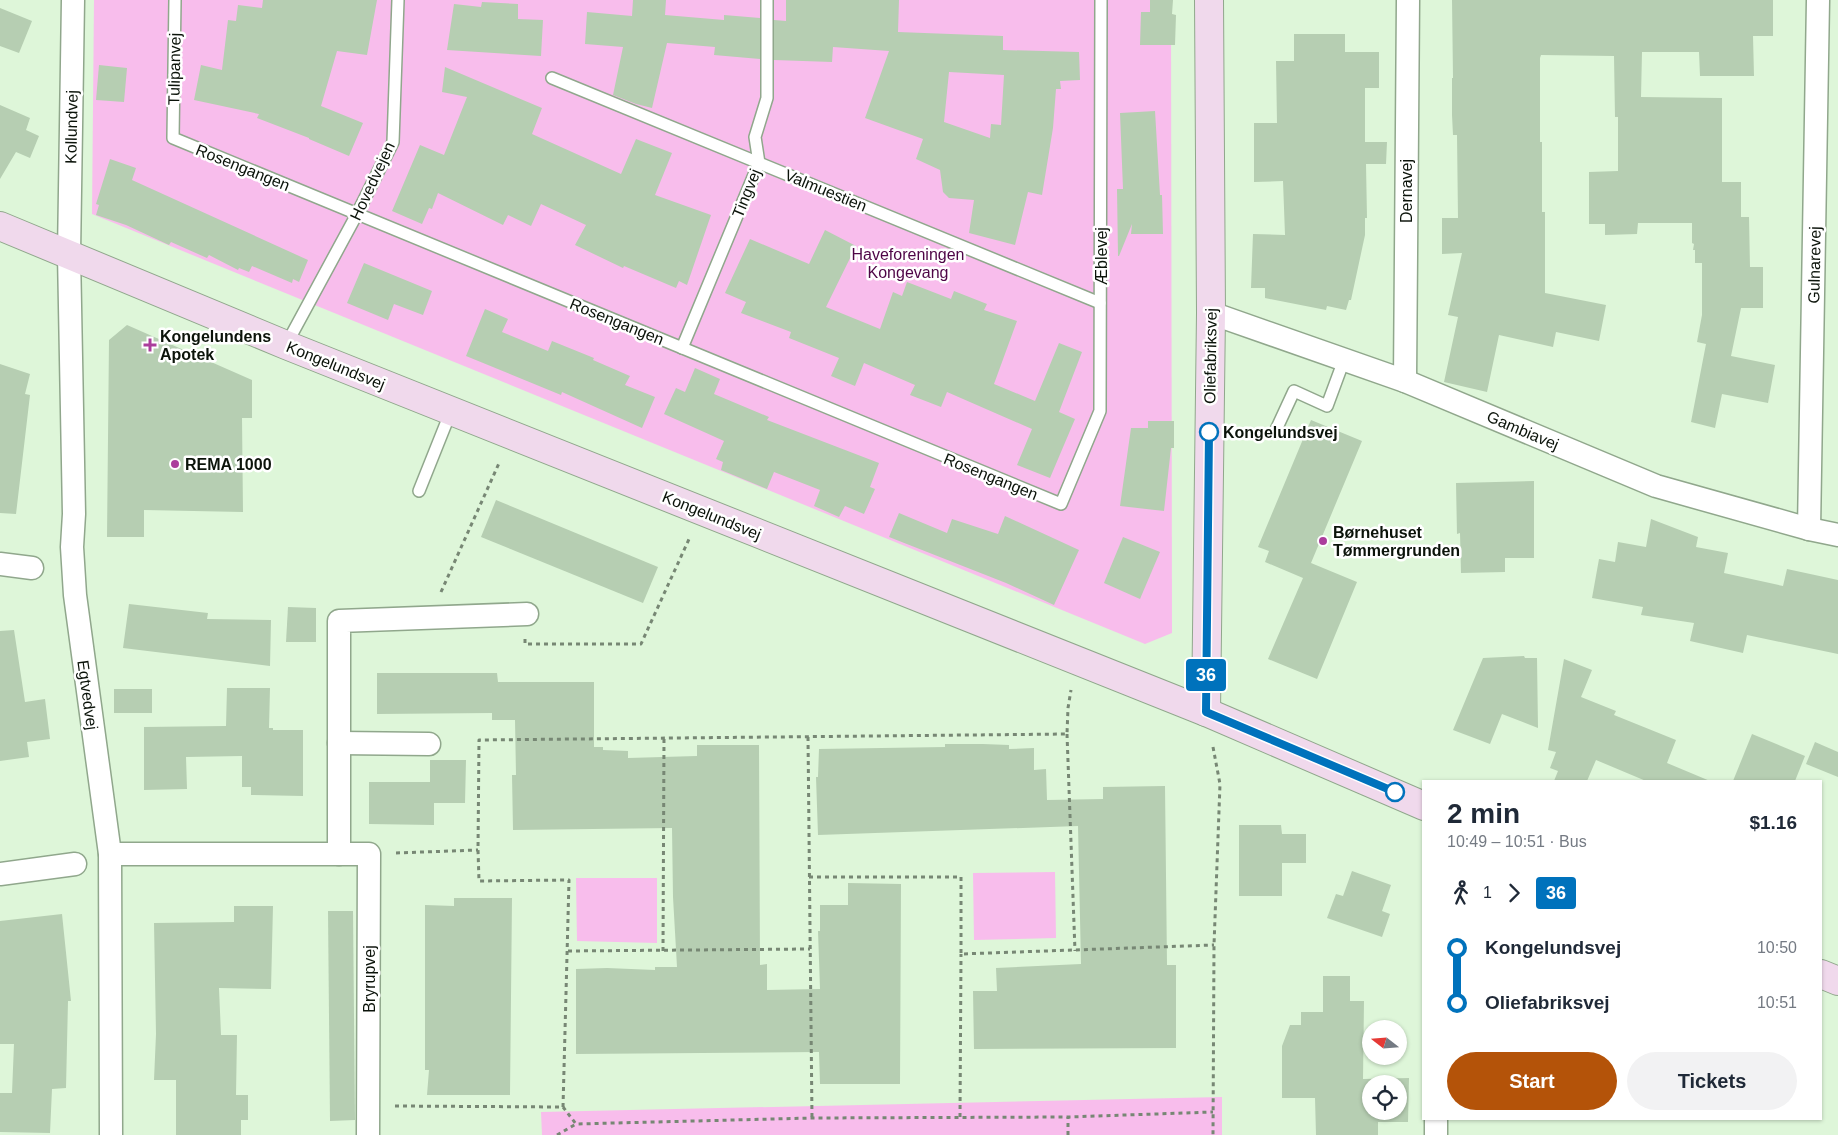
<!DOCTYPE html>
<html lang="en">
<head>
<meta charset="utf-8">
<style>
  :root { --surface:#fff; --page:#f2f2f3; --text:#1f2937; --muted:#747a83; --accent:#b45309 }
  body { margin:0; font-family:Helvetica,sans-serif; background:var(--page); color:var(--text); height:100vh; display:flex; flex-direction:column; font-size:19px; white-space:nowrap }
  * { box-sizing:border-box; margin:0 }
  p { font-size:16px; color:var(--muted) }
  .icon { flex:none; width:28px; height:28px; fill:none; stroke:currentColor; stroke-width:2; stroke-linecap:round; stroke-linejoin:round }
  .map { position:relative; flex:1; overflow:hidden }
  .drawer { position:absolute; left:1422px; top:780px; width:400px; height:340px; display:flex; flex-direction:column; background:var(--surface); border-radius:0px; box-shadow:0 1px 4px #0004 }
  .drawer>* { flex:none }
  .badge { padding:0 10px; border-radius:4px; font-size:18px; line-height:32px }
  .needle { width:32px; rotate:287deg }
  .buttons { position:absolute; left:1362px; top:1020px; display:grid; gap:10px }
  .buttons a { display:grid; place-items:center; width:45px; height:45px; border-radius:50%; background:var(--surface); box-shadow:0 1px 4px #0004; font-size:25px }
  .map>.badge { position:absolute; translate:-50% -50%; box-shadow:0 0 0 2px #fff }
  .legs { display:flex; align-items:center; gap:8px; height:55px; padding:0 25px; font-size:16px }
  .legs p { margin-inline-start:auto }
  .summary { display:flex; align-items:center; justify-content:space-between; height:85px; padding:0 25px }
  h1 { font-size:28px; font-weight:600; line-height:38px }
  .action { display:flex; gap:10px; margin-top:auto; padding:10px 25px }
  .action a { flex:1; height:58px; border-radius:30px; background:var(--accent); color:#fff; font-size:20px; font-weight:600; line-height:58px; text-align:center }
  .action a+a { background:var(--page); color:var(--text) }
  ul { padding:0 25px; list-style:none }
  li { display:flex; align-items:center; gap:18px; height:55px; font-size:19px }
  li i { display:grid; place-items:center; width:8px; height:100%; margin:0 6px; background:currentColor }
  li i::after { content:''; width:12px; height:12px; margin:-6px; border:4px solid; border-radius:50%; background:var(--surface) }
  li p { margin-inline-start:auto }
  li:first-child i { background:linear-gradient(#0000 50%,currentColor 0) }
  li:last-child i { background:linear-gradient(currentColor 50%,#0000 0) }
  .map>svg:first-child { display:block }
  .green { fill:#f8bdec }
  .building { fill:#b6ceb2; fill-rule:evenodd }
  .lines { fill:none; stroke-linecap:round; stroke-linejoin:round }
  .lane-casing { stroke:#90a78c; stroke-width:14 }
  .street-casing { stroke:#90a78c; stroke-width:25 }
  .secondary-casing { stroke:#90a78c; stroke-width:30 }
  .path { stroke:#778774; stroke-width:3; stroke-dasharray:4 4; stroke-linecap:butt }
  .lane { stroke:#fff; stroke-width:11 }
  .street { stroke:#fff; stroke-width:22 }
  .secondary { stroke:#f0d9ec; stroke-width:28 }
  .line-1-casing { stroke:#fff; stroke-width:11 }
  .line-1 { stroke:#0072bc; stroke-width:8 }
  .poi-dot { fill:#ab3d9c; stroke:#fff; stroke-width:2 }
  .stop-1-dot { fill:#fff; stroke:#0072bc; stroke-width:2.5 }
  .labels { text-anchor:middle; stroke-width:5; stroke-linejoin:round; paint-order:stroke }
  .street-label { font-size:16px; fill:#0b130a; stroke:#fff }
  .park-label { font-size:16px; fill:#4e0546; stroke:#fff }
  .poi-label { font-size:16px; font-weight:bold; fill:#0b130a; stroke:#fff; text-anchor:start }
  .stop-label { font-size:16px; font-weight:bold; fill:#0b130a; stroke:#fff; text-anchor:start }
</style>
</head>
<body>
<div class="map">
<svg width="1838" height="1135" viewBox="0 0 1838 1135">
  <rect width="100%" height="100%" fill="#def6d9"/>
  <g class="green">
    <path d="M94,0h1077l1,633 -27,11 -1053,-430z"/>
    <path d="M1055,872l1,66 -82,2 -1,-67z"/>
    <path d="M576,878h81v65l-80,-2z"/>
    <path d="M1222,1097v38h-680l-1,-23z"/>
  </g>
  <g class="building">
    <path d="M263,0h114l-10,55 -30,-4 -16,55 42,17 -14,33 -40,-17v-1l-52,-20 2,-4 -65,-14 7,-35 21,5 6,-50 8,1 2,-16 24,3z"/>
    <path d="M633,0h33l-1,15 59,5v-5l36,3v41l-46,-4 1,-8 -48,-4 -15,65 -16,-4 -23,-9 10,-48 -38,-3 2,-32 45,4z"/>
    <path d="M786,0h113l-1,32 105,4v14l76,2 1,28 -20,1 1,8h-5l-3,39 -11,67 -14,-3 -13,53 -46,-12 5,-33 -25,-2 -6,-6 -3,-22 -24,-11 7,-20 -58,-21 24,-67 -56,-4 -1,15 -58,-2v-40l12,1zM949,72l55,3 -3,50 -10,-1 -1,14 -46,-16z"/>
    <path d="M1150,0h23l-1,14 4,1 -1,30h-35l1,-33h9z"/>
    <path d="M1452,0h321v36h-20l1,40h-54l-1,-24h-57l-1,45 81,1v84h19v35h8l1,50h13v41h-22l-10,48 44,9 -7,38 -46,-9 -7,34 -24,-6 15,-78 -9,-2 5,-27v-52h-7v-13h-2l1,-6 -2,-1v-20h-54l-1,11 -32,1v-11h-16v-52l29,-1v-54h-3l-1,-61 -73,-1 -1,3v84h2v70h3v81l61,12 -7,36 -43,-9 -3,15 -54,-12 -12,57 -43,-10 14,-65 -10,-2 14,-62 -20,1v-36h16l-1,-83h-4l-1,-20v-37h1z"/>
    <path d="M482,2l36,2v15l25,1 -2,36 -94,-6 7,-46 27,3z"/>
    <path d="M0,8l32,13 -13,32 -19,-7z"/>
    <path d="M1294,34h51v18h34v36h-14v54h22l-1,22h-20l1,54h-2v17l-14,65h-2l-3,10 -19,-4 -1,4 -61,-12v-10h-14l2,-54 32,1 -2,-54 -29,1v-59h23l-1,-62h18z"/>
    <path d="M99,65l28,3 -3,34 -28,-2z"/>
    <path d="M445,67l97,41 -10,26 89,40 15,-35 36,14 -17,42 56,20 -24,70 -8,-4 -3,7 -52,-22 -1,2 -48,-23 11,-20 -45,-21 -10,22 -23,-11 -5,10 -65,-32 -6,16 -3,-1 -7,16 -30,-13 28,-66 24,10 23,-58 -25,-5z"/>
    <path d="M0,105l30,13 -4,12 13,6 -9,22 -14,-6 -16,27z"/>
    <path d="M1155,111l5,84h2l1,39h-32l1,-10 -13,32h-1l-1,-67h6l-3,-76z"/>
    <path d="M110,159l26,9 -4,12 176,80 -9,22 -6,-3 -1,4 -40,-17 -3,6 -10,-4 -1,2 -29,-15 -2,3 -36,-16 -2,3 -43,-20 -30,-10 3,-10 -3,-1z"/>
    <path d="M825,230l31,16 -30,61 54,22 13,-37 9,4 5,-14 44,17 3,-8 33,13 -3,6 33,11 -23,63 41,17 24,-58 23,9 -23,60 16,7 -25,59 -33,-13 15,-36 -85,-37 -6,15 -31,-12 5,-10 -51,-22 -9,23 -24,-10 8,-18 -50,-20 2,-6 -50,-19 5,-11 -21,-9 25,-54 59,25z"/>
    <path d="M364,263l68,28 -9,24 -29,-11 -6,16 -41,-17z"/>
    <path d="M485,309l23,10 -6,13 46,19 4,-10 42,17 -1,2 37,16 -5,9 30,12 -13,31 -80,-36 -1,3 -95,-39z"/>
    <path d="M127,325l125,55v38h-10l1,94 -99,-2v27h-37l2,-197z"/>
    <path d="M0,364l30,10 -5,20 5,1 -14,119 -16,-1z"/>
    <path d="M695,368l25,11 -6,15 55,23 -2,3 112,43 -9,24 5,2 -11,25 -19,-8 -6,11 -25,-11 6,-16 -46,-18 -7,17 -46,-19 2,-8 -7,-3 8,-18 -60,-27 12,-26 9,4z"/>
    <path d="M1311,420l51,21 -51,122 46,19 -40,97 -49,-20 35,-81 -38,-16 4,-11 -11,-4z"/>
    <path d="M1148,421h26v27h-3l-7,63 -44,-5 11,-78h17z"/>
    <path d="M1534,481v77h-29v14l-44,1 -1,-40 -3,1 -1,-51z"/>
    <path d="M496,500l162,67 -15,36 -162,-66z"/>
    <path d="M899,513l48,20 5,-14 46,15 7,-18 74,34 -25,55 -48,-22 -117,-46z"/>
    <path d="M1651,519l47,18 -2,10 32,6 -4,20 59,13 4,-17 51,11v74l-91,-19 -4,18 -53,-12 4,-18 -53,-8 2,-8 -51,-9 7,-39 16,3 3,-20 28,5z"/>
    <path d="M1123,537l37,15 -20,47 -36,-16z"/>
    <path d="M129,604l79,9 -1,6 64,1 -1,46 -147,-18z"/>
    <path d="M288,607l28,1v34h-30z"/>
    <path d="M14,630l11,72 20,-3 5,40 -23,3 2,15 -29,4v-130z"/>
    <path d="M1524,656l1,2h12l1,70 -36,-14 -12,30 -37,-14 30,-72z"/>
    <path d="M1564,659l28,11 -11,27 35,14 -2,4 62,25 -9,23 43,18h-64l-50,-21 -9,21h-33l4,-10 -8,-3 6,-16 -8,-2z"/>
    <path d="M377,673h120l1,9h96v65h9v3l25,1v7l69,-2v-11h62l1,220 7,-1v26l53,-1 -2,-58h2v-26h28v-22l53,1 -1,200h-80l-1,-32 -243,2v-85l31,-1 48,2v-3h22l-4,-70 -1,-69 -159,2 -1,-55h4l-1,-55h-23v-7l-115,1z"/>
    <path d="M227,688h43l-1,40h4v2h30v66l-52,-1v-8h-9v-31l-56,1 1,32 -43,1v-63l82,-1z"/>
    <rect x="114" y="689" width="38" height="24"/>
    <path d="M1752,734l53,22 -10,25h-62z"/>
    <path d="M1815,742l23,10v25l-32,-13z"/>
    <path d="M945,744h38l26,1v4l25,-1v22l12,-1 1,31 56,-1v-12l62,-1 2,179h9v83l-202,1 -1,-58h24l-1,-23 85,-4 -3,-138 -260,9 -2,-58h2l1,-28 126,-2z"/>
    <path d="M430,760h36l-1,43h-31v22l-65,-1v-42h61z"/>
    <path d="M1239,825h42l1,9h24v29h-24v33h-43z"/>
    <path d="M1352,871l39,14 -9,26 8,3 -8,23 -55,-19 9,-24 7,2z"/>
    <path d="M454,898h58l-2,197h-83l2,-25h-4v-165l29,1z"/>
    <path d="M234,906h39l-2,83 -52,-1 2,47h16l-1,60h12v25h-7v15h-65v-55h-22l2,-46 -2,-111 80,-1z"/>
    <path d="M328,911h25l2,209 -25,1z"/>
    <path d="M62,914l9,87h-3l-2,87 -14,1 -2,44 -50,-1v-39h12l2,-49h-14v-123z"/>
    <path d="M1323,976h27v25h14l-1,78 46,-1 -1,44h-30v13h-62l-1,-37h-33v-52l8,-21h11v-13h22zM1371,1084h28v27h-28z"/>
  </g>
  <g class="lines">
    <g class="lane-casing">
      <g id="lane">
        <path d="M175,0l-2,138 888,366 39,-93 1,-411"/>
        <path d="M552,78l548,225"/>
        <path d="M286,345l71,-131 36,-72 5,-142"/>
        <path d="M682,348l77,-185 -4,-26 12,-39v-98"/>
        <path d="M1275,432l19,-41 33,15 17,-46"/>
        <path d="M419,491l32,-80"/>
      </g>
    </g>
    <g class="street-casing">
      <g id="street">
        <path d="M73,0l-4,254 5,260 -2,33 3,48 35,259 1,281"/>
        <path d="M1211,313l194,68 251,105 153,43 29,6"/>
        <path d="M1405,381l3,-381"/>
        <path d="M1809,529l9,-529"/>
        <path d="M0,564l32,4"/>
        <path d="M339,743l90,1"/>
        <path d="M110,854h259l-1,281"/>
        <path d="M339,854v-233l188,-7"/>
        <path d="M0,874l75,-10"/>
        <path d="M1436,1135v-16"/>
      </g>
    </g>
    <g class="secondary-casing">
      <g id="secondary">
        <path d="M0,226l286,119 920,367 218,94"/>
        <path d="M1206,712l5,-399 -2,-313"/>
        <path d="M1821,974l17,7"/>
      </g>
    </g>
    <g class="path">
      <path d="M441,592l59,-131"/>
      <path d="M525,639v5h116l49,-107"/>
      <path d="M1067,734l8,217"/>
      <path d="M808,737l4,381"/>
      <path d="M1213,747l7,37 -6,161 -1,190"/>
      <path d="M396,853l82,-3"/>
      <path d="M809,877h152v77l253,-9"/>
      <path d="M568,951l242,-2"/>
      <path d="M663,951l1,-213"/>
      <path d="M395,1106l168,1 13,17 236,-6 256,-1 145,-5"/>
      <path d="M563,1107l6,-227 -90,1 -1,-31 1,-110 588,-6 1,-26 3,-18"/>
      <path d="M960,1117l1,-163"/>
      <path d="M557,1135l19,-11"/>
      <path d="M1068,1135v-18"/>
    </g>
    <use href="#lane" class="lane"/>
    <use href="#street" class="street"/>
    <use href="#secondary" class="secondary"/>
  </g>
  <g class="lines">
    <g class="line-1-casing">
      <path id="line-1" d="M1209,432l-3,280 189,80"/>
    </g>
    <use href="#line-1" class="line-1"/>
  </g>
  <g class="poi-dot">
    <path d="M147.5 337.5h5v5h5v5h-5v5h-5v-5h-5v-5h5z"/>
    <circle cx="175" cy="464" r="5"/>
    <circle cx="1323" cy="541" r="5"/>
  </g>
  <g class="stop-1-dot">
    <circle cx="1209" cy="432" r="9"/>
    <circle cx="1395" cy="792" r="9"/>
  </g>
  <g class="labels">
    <g class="street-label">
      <text transform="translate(174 69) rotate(-89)" y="6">Tulipanvej</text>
      <text transform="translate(71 127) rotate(-89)" y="6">Kollundvej</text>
      <text transform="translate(243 167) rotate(22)" y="6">Rosengangen</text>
      <text transform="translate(372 181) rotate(-65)" y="6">Hovedvejen</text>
      <text transform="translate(826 190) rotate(22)" y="6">Valmuestien</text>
      <text transform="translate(1406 191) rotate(-90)" y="6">Dernavej</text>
      <text transform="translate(746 193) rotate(-68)" y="6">Tingvej</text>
      <text transform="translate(1101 256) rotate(-90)" y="6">Æblevej</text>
      <text transform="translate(1814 265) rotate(-89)" y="6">Gulnarevej</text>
      <text transform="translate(617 321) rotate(22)" y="6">Rosengangen</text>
      <text transform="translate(1210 356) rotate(-89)" y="6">Oliefabriksvej</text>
      <text transform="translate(336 365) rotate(22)" y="6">Kongelundsvej</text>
      <text transform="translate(1523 430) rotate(23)" y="6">Gambiavej</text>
      <text transform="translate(991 476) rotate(22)" y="6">Rosengangen</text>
      <text transform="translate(712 515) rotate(22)" y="6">Kongelundsvej</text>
      <text transform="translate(88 695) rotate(82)" y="6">Egtvedvej</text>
      <text transform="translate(369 979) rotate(-90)" y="6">Bryrupvej</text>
    </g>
    <g class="park-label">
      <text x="908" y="260">Haveforeningen<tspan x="908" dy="18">Kongevang</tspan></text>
    </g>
    <g class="poi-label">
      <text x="160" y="342">Kongelundens<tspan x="160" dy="18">Apotek</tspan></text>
      <text x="185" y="470">REMA 1000</text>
      <text x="1333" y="538">Børnehuset<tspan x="1333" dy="18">Tømmergrunden</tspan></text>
    </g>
    <g class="stop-label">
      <text x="1223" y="438">Kongelundsvej</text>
    </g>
  </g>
</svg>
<div class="buttons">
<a><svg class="needle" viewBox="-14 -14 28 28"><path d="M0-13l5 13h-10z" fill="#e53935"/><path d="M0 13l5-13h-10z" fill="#747a83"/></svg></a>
<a><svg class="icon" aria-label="locate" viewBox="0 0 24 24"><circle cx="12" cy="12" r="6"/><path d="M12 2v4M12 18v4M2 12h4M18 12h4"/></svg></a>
</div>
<b class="badge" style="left:1206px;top:675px;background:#0072bc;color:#fff">36</b>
<section class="drawer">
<div class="summary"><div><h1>2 min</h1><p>10:49 – 10:51 · Bus</p></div><b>$1.16</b></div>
<div class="legs"><svg class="icon" aria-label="walk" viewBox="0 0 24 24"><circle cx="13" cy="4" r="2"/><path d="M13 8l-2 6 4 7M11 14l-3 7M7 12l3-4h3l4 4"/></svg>1<svg class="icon" aria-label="forward" viewBox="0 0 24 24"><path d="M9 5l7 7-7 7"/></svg><b class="badge" style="background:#0072bc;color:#fff">36</b></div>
<ul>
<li><i style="color:#0072bc"></i><b>Kongelundsvej</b><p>10:50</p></li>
<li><i style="color:#0072bc"></i><b>Oliefabriksvej</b><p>10:51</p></li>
</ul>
<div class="action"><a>Start</a><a>Tickets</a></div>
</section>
</div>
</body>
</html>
